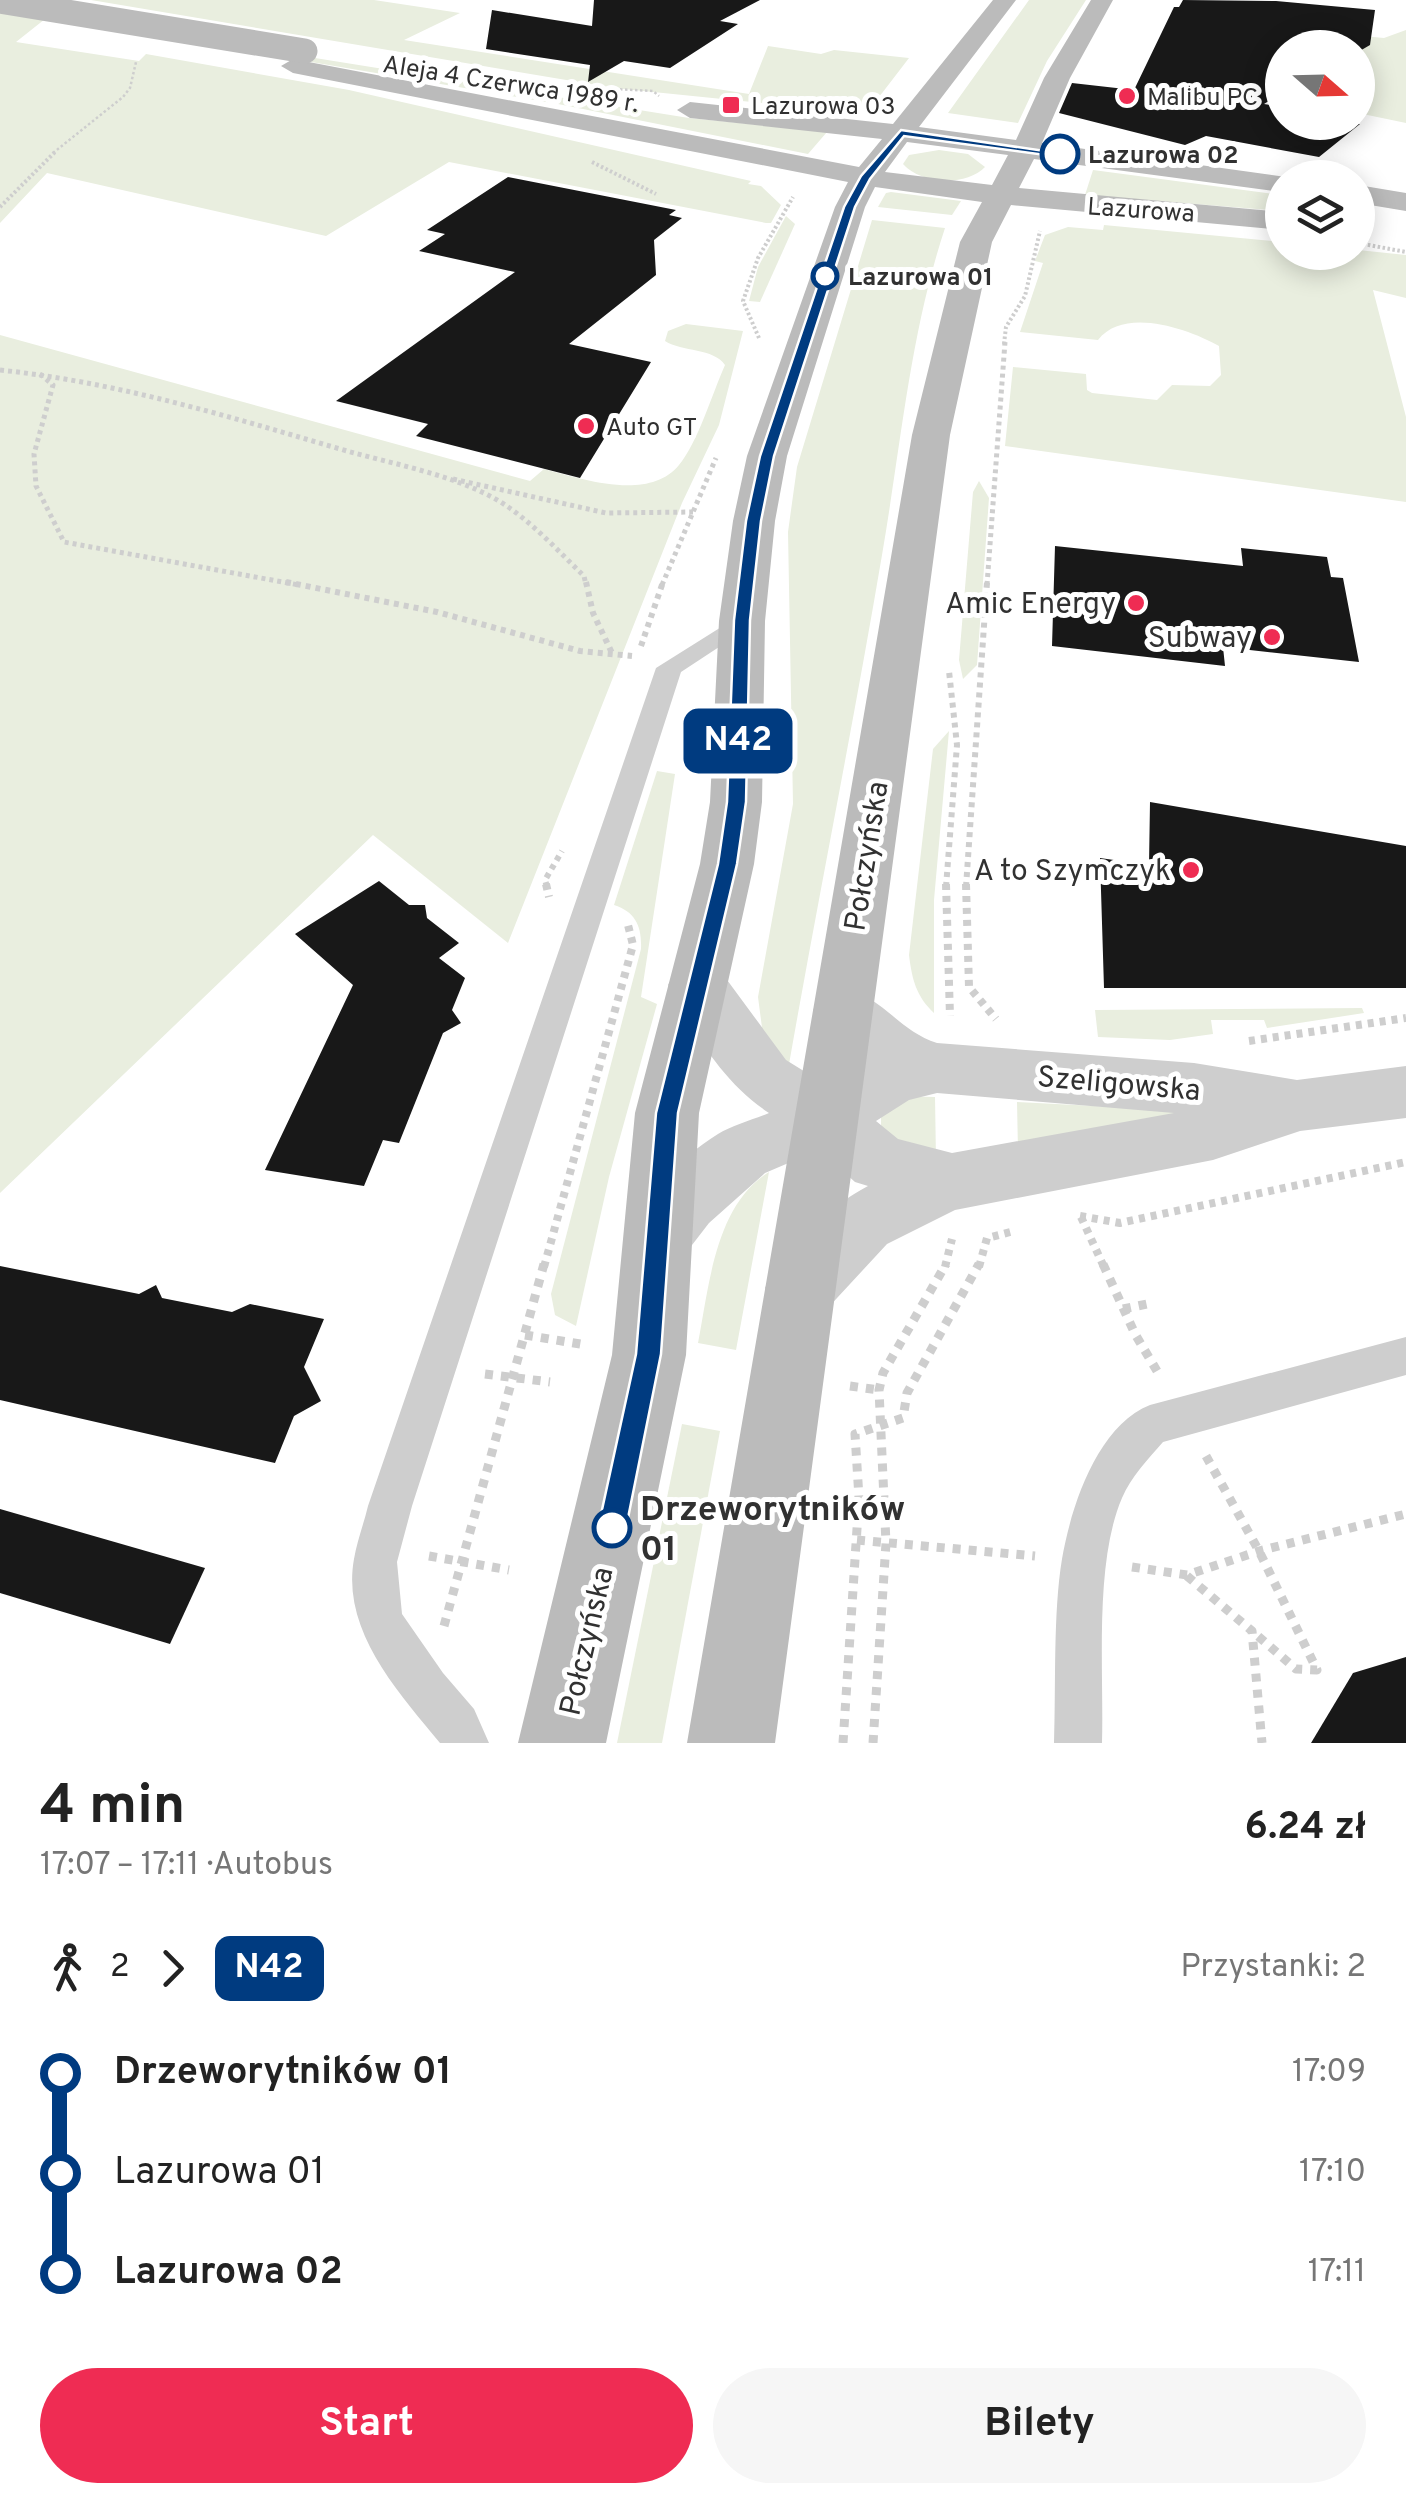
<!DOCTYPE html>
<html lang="pl">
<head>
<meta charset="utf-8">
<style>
  :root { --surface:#fff; --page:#f6f6f6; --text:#222; --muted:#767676; --accent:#ef2c53 }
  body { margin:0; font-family:Overpass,sans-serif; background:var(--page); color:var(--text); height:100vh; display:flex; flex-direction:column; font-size:38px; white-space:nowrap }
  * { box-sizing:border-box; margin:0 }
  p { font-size:32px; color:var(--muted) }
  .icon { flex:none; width:55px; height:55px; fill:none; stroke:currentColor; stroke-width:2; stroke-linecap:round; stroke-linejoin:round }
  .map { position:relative; height:1743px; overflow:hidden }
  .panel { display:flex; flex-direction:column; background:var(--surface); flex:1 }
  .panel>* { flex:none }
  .badge { padding:0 20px; border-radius:15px; font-size:35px; line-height:65px }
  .needle { width:65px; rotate:110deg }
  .tools { position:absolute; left:1265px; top:30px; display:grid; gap:20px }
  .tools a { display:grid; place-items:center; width:110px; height:110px; border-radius:50%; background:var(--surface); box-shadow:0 5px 25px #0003; font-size:50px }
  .map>.badge { position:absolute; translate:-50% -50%; box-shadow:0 0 0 5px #fff }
  .legs { display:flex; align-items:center; gap:15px; height:110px; padding:0 40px; font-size:32px }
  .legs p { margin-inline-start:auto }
  .headline { display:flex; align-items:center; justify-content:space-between; height:170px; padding:0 40px }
  h1 { font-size:55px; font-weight:700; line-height:75px }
  .cta { display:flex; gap:20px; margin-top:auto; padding:20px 40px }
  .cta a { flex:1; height:115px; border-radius:60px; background:var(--accent); color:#fff; font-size:40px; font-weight:700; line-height:115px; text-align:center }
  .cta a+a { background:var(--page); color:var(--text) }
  ul { padding:0 40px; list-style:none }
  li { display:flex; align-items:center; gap:35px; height:100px; font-size:38px }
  li i { display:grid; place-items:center; width:15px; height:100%; margin:0 12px; background:currentColor }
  li i::after { content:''; width:25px; height:25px; margin:-12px; border:8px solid; border-radius:50%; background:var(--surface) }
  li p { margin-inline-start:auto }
  li:first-child i { background:linear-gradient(#0000 50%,currentColor 0) }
  li:last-child i { background:linear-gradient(currentColor 50%,#0000 0) }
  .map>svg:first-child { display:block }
  .green { fill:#e9eedf }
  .building { fill:#181818 }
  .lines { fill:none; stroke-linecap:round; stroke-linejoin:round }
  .path-far5 { stroke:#cecece; stroke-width:2.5; stroke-dasharray:2.5 2.5; stroke-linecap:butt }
  .path-far4 { stroke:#cecece; stroke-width:4; stroke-dasharray:2.5 2.5; stroke-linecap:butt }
  .path-far3 { stroke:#cecece; stroke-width:5; stroke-dasharray:4 4; stroke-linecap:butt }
  .path-far2 { stroke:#cecece; stroke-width:6; stroke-dasharray:5 5; stroke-linecap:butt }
  .path-far1 { stroke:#cecece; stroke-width:8; stroke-dasharray:6 6; stroke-linecap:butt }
  .path { stroke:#cecece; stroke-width:9; stroke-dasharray:8 8; stroke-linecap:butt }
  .lane { fill:#cecece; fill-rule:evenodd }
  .street { fill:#cecece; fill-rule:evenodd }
  .secondary { fill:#bbb; fill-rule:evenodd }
  .secondary-bridge { stroke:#bbb; stroke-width:25 }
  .line-1 { fill:#003b80; stroke:#fff; stroke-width:2.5 }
  .poi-dot { fill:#ef2c53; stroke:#fff; stroke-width:4 }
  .stop-1-dot { fill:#fff; stroke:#003b80; stroke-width:5 }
  .labels { text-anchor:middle; stroke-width:10; stroke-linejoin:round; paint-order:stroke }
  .far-street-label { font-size:25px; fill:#313131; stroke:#fff }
  .far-poi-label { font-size:25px; fill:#313131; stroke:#fff; text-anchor:start }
  .far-stop-label { font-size:25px; font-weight:bold; fill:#313131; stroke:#fff; text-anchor:start }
  .poi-label { font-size:30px; fill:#313131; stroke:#fff; text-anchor:end }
  .street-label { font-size:30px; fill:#313131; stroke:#fff }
  .near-stop-label { font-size:35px; font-weight:bold; fill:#313131; stroke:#fff; text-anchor:start }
</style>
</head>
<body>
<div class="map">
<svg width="1406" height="1743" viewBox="0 0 1406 1743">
  <rect width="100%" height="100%" fill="#fff"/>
  <g class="green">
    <path d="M0,0h69l-53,42 123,19 7,-7 203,36 402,91 -3,3 13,2 20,19 -10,18h-5l-317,-61 -123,74 -279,-63 -47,50z"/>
    <path d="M91,0h283l86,13 -56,27 345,54 19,-48 53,8 13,-4 75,8 -33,43 -47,9 -215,-22z"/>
    <path d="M1029,0h57l-39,61 -29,62 -70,-10z"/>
    <path d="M1236,24l148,14 22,-8v93l-48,-10v-65h-76v3l-53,-6z"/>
    <path d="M315,58l374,60 138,14 -19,22 -250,-50 -247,-42z"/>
    <path d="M939,150l29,4 17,13c-19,20 -65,17 -82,-3l6,-9z"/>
    <path d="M1093,170l189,25v16l-197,-16z"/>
    <path d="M891,192l70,9 -9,14 -74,-8 8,-14z"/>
    <path d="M786,216l9,8 -35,78 -11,-1 9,-34z"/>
    <path d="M872,220l73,8c-35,106 -44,217 -63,327 -29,172 -64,343 -94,515l-24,-27 -6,-46 35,-193 -5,-272 9,-65z"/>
    <path d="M1104,225l178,17v10l76,-2 48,5v43l-33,-8 33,127v85l-401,-56 8,-79 73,7 1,16 5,3 65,7 15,-15 38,1 11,-11 -2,-29c-30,-17 -95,-40 -121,-6l-78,-8 23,-69 -8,-2 10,-26 23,-8 35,3z"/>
    <path d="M686,324l57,7 -24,94 -37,78 -174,440 -135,-108 -373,358v-858l530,146 14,-12c38,10 105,33 135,-4 19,-23 33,-71 46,-100 -11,-17 -43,-13 -60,-24l3,-10z"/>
    <path d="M979,481l10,17 -12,167 -14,14 -4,-19 14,-168z"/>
    <path d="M949,731l-15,169v113c-18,-17 -22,-34 -25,-58l24,-206z"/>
    <path d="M657,771l18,3 -34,223 16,7 -48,173 -33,149 -21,-11 -4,-21 90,-345c1,-22 -5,-37 -27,-44z"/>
    <path d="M1362,1008l2,5 -97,15 -3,-8h-53l2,14 -43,6 -72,-3 -3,-27z"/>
    <path d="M898,1096l37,1 1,64 -14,-4 -41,-29v-18z"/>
    <path d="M1017,1102l175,9 -174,41z"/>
    <path d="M769,1172l-33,178 -38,-7c11,-56 17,-138 71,-171z"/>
    <path d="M682,1424l38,7 -58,312h-45z"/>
  </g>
  <g class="building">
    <path d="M594,0h166l-40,21 18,3 -68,44 -46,-7 -36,21 2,-17 -104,-16 6,-39 100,16z"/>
    <path d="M1183,0l93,1 99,9 -5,35 -12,7v-4h-76v45l-18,11 18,3v15l78,2 -41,33 -113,-21 -21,9 -126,-32 13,-30 62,7 40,-83h5z"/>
    <path d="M508,177l168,33 -7,5 13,3 -28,22 2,35 -87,69 82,18 -71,116 -164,-42 12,-12 -92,-23 179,-129 -96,-21 26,-17 -18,-4z"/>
    <path d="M1055,546l188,20 -2,-18 86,9 4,20 12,1 16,84 -136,-15 2,19 -173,-20z"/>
    <path d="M1150,802l256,44v142h-302l-4,-130 49,7z"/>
    <path d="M379,881l30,24h16l2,13 32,25 -20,15 26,20 -13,32 9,13 -18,10 -44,110 -16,-3 -19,46 -99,-16 88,-185 -58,-51z"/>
    <path d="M0,1266l139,28 17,-9 6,13 70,14 18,-8 74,15 -20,48 17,34 -27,15 -19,47 -275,-63z"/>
    <path d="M0,1509l205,59 -35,76 -170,-51z"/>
    <path d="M1406,1657v86h-95l42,-70z"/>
  </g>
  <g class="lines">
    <g class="path-far5">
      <path d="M615,89l38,2 6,5"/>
      <path d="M53,153l70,-56 7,-9 6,-26"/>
    </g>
    <g class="path-far4">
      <path d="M592,162l64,32"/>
      <path d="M0,207l56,-56"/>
      <path d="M1358,243l48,9"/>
      <path d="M759,338l-16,-37 15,-43 35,-61"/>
      <path d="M1004,344l2,-17 19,-31 15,-65"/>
    </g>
    <g class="path-far3">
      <path d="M0,370c121,13 230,47 347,81 47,13 101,23 145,46 35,19 64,52 92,79l2,9"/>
      <path d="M40,374l13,11 -19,69 2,32 28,56 235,43"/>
      <path d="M453,479l153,34 87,-1"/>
      <path d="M662,585l54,-127"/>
      <path d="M987,585l18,-243"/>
    </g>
    <g class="path-far2">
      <path d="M286,582l151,30 143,39 52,5"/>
      <path d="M586,582l7,31 19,40"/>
      <path d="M641,646l22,-64"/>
      <path d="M547,887l-2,-7 17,-29"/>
      <path d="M946,887l11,-142 -8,-74"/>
      <path d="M966,887l21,-305"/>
    </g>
    <g class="path-far1">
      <path d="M546,884l3,13"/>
      <path d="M946,884l4,132"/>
      <path d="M966,884l3,103 27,32"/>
      <path d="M1249,1041l157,-23"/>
      <path d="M1080,1216l40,7 286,-61"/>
      <path d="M1081,1217l23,50"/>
      <path d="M544,1267l89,-322 -5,-20"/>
      <path d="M945,1267l7,-28"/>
      <path d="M979,1267l8,-29 27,-7"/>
    </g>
    <g class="path">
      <path d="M1103,1264l32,70 25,42"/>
      <path d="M1123,1309l24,-5"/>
      <path d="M525,1335l61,10"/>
      <path d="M485,1374l65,8"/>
      <path d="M850,1386l29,4"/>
      <path d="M1206,1456l53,95 58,119 -21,-1 -44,-38"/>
      <path d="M857,1540l178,16"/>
      <path d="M429,1556l80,14"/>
      <path d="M1132,1567l55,8 72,-24 147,-37"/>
      <path d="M1187,1576l65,55 10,112"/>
      <path d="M444,1626l100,-362"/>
      <path d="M843,1743l16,-245 -4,-64 48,-16 4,-25 72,-129"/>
      <path d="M873,1743l13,-200 -7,-153 4,-17 63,-109"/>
    </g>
    <g class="lane">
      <path d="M742,614l12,7 -3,5 -70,46 -269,834 -15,56 5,52 41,59 31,36 15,34h-49c-42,-51 -99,-113 -86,-184 3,-18 10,-36 14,-53l288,-838z"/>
      <path d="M1406,1337v38l-243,67c-15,17 -32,35 -41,56 -28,65 -18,173 -20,245h-48c2,-56 -1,-130 8,-184 9,-52 35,-133 88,-154z"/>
    </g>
    <path class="street" d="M698,962l21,7 67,91 42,26 37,-22 -43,-38 -9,-16 9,-16c51,-17 69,35 115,49l257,20 103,17 109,-14v52l-106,13 -87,29 -258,50 -68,34 -62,67 -25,9 -25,-9 -10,-23c19,-42 62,-80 103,-102l-13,-4 -36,-32 -54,23 -56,50 -27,35 -24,9 -24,-9 -10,-21c19,-41 55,-79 94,-103 15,-9 34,-14 51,-21 -46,-30 -75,-80 -101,-128l9,-16zM937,1093l237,20 -222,40 -54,-14 -22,-18 33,-21z"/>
    <g class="secondary">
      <path d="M993,0h23l-97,127 97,13 28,-62 47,-78h22l-43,78 -28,65 251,35h-11v14l-248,-33 -15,29 263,24v18l-271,-25 -19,37 -42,193 -175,1308h-88l225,-1308 48,-193 22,-40 -107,-15 -10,20 -78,249 -12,65 -10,100 -3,181 -8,62 -55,249 -13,242 -80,388h-88l94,-388 23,-242 65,-249 10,-62 9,-181 14,-100 14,-65 88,-249 13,-25 -555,-109 -12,-7 12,-7 566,108 23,-28 -192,-21 -13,-8 13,-8 203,22zM907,142l101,13 -16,30 -107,-13z"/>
      <path d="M1358,185l48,8v18l-48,-8z"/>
    </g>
    <path class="secondary-bridge" d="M0,1l305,50"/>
  </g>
  <path class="line-1" d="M901,130l164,24 -5,3 -156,-21 -34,43 -15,28 -81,249 -13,65 -11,99 -4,182 -9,62 -59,249 -17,241 -35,174 -4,10 -10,4 -10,-4 -4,-10 38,-174 20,-241 62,-249 9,-62 7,-182 12,-99 14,-65 84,-249 17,-31z"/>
  <g class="poi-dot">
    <circle cx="1127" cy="96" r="10"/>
    <rect x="721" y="95" width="20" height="20" rx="5"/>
    <circle cx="586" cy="426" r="10"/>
    <circle cx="1136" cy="603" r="10"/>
    <circle cx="1272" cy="637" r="10"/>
    <circle cx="1191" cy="870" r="10"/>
  </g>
  <g class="stop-1-dot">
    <circle cx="1060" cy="154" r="18"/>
    <circle cx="825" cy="276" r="12"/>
    <circle cx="612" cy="1528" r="18"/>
  </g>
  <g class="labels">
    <g class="far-street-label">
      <text transform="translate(511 83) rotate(9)" y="9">Aleja 4 Czerwca 1989 r.</text>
      <text transform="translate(1141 209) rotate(4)" y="9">Lazurowa</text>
    </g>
    <g class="far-poi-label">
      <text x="1147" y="105">Malibu PC</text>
      <text x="751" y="114">Lazurowa 03</text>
      <text x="606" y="435">Auto GT</text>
    </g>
    <g class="far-stop-label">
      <text x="1088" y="163">Lazurowa 02</text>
      <text x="848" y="285">Lazurowa 01</text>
    </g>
    <g class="poi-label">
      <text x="1116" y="613">Amic Energy</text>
      <text x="1252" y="647">Subway</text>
      <text x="1171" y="880">A to Szymczyk</text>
    </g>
    <g class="street-label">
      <text transform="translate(866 856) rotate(-81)" y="10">Połczyńska</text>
      <text transform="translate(1119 1083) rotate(5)" y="10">Szeligowska</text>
      <text transform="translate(586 1641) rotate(-77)" y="10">Połczyńska</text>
    </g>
    <g class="near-stop-label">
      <text x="640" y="1520">Drzeworytników<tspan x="640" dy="40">01</tspan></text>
    </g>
  </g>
</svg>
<div class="tools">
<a><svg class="needle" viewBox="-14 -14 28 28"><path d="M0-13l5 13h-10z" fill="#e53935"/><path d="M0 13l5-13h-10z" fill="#767676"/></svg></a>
<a><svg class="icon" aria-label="layers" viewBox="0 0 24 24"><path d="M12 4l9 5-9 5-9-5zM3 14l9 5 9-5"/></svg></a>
</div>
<b class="badge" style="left:738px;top:741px;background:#003b80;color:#fff">N42</b>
</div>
<section class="panel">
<div class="headline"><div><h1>4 min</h1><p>17:07 – 17:11 · Autobus</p></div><b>6.24 zł</b></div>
<div class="legs"><svg class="icon" aria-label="walk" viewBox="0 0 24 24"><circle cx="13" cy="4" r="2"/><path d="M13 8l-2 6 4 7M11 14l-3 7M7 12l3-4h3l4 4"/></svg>2<svg class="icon" aria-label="forward" viewBox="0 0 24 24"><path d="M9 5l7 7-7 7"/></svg><b class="badge" style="background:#003b80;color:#fff">N42</b><p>Przystanki: 2</p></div>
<ul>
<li><i style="color:#003b80"></i><b>Drzeworytników 01</b><p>17:09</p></li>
<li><i style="color:#003b80"></i><span>Lazurowa 01</span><p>17:10</p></li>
<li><i style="color:#003b80"></i><b>Lazurowa 02</b><p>17:11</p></li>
</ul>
<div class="cta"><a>Start</a><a>Bilety</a></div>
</section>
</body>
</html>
